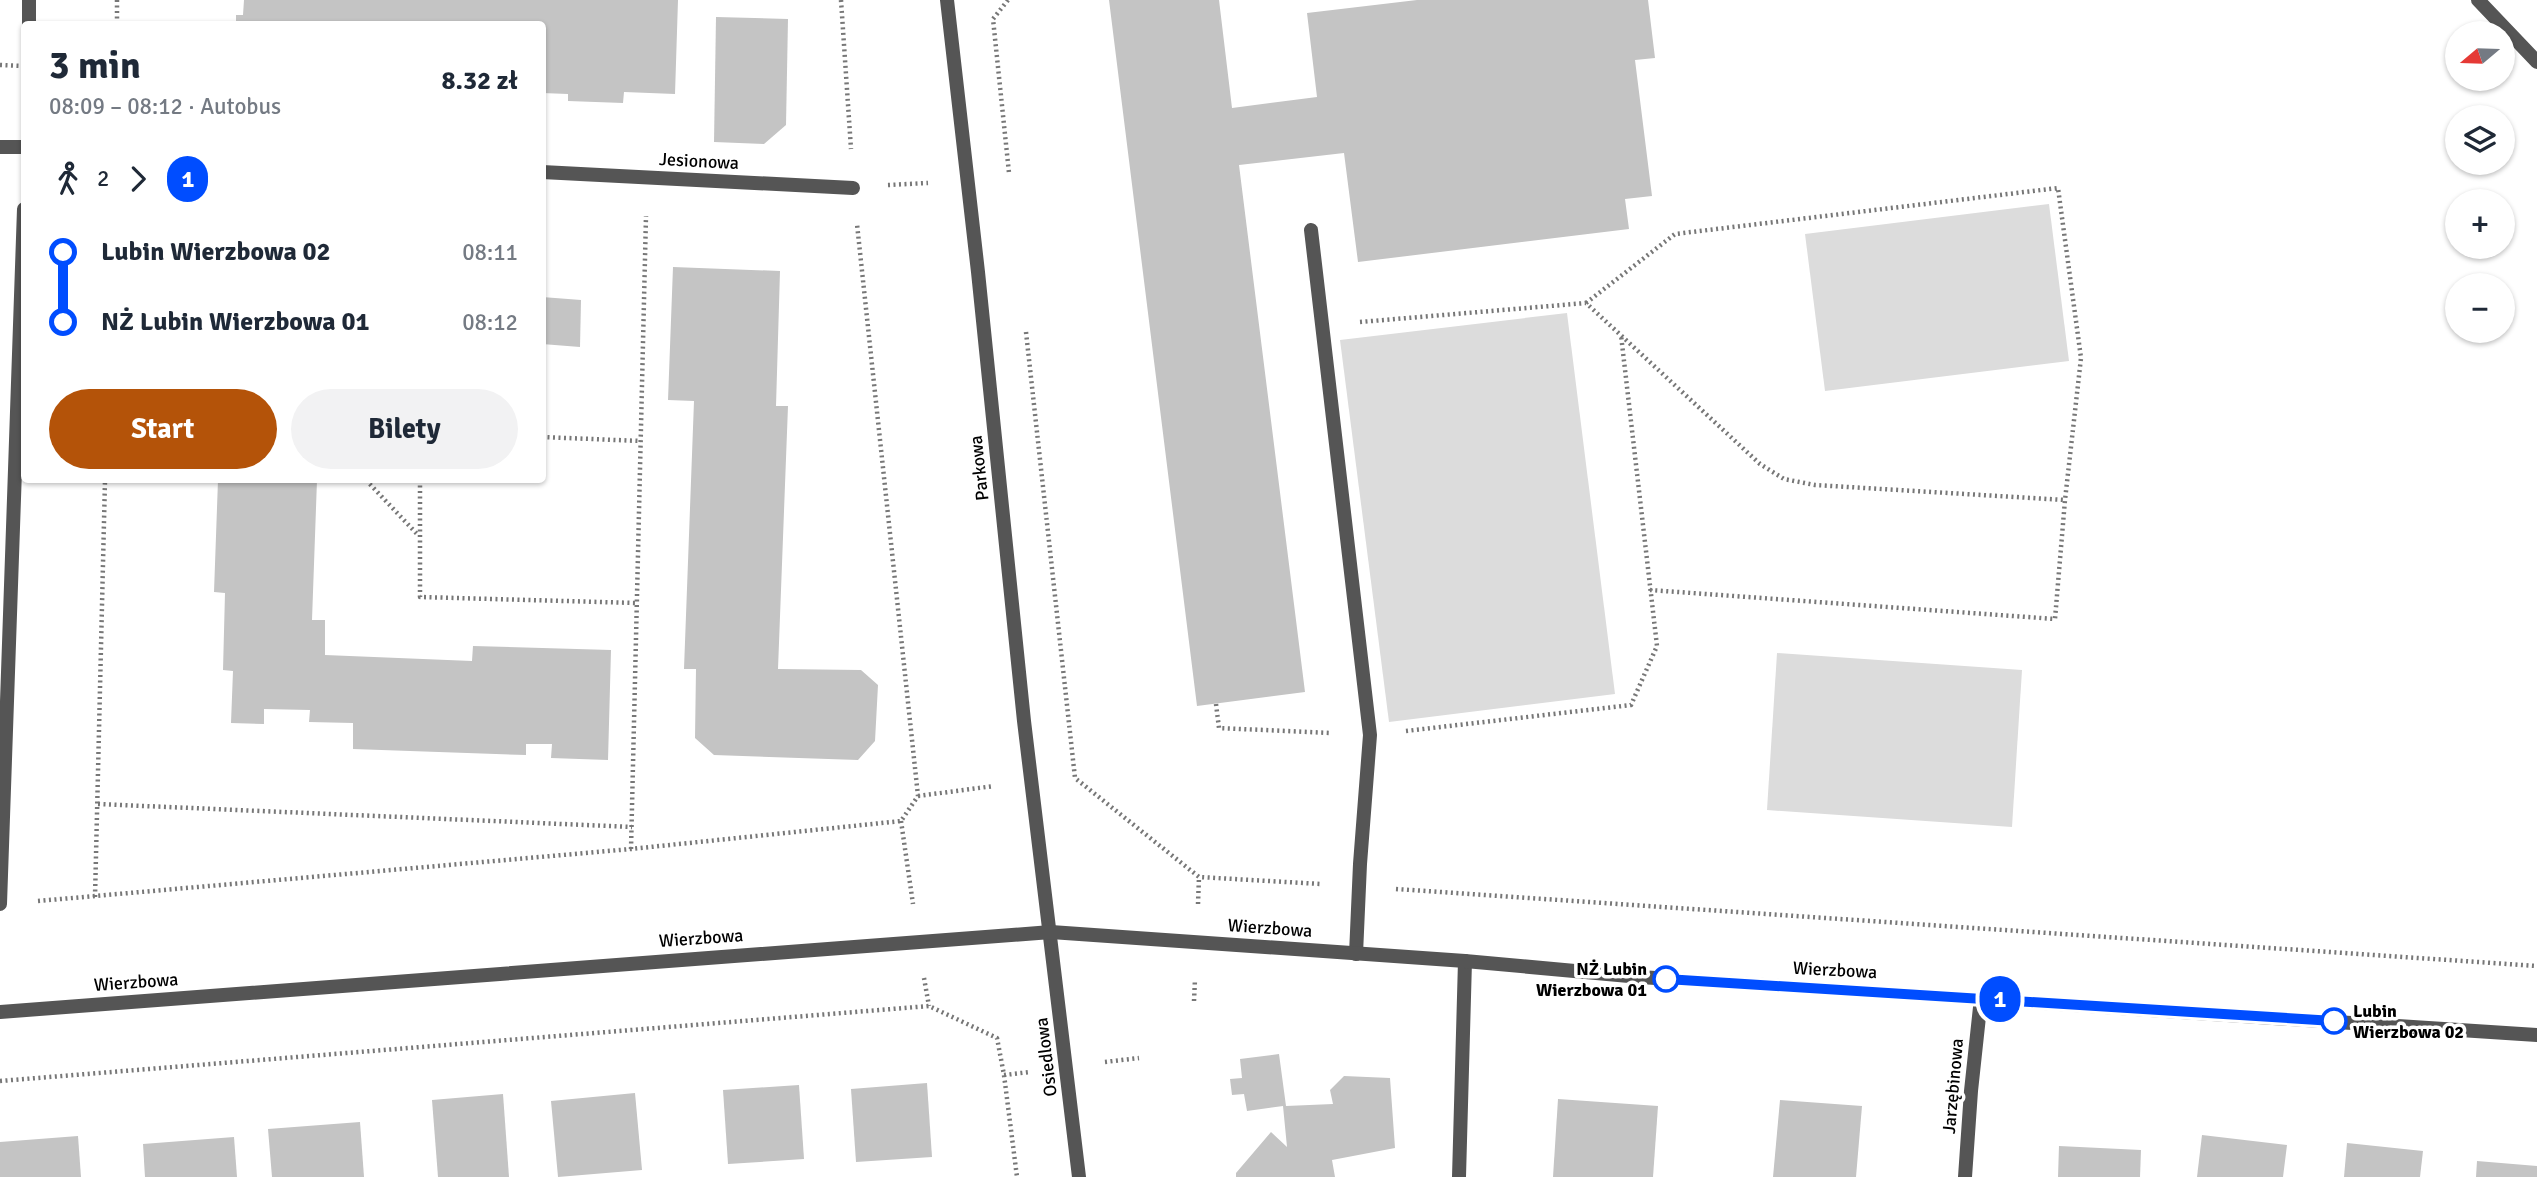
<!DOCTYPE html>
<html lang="pl">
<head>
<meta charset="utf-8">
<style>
  :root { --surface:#fff; --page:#f2f2f3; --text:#1f2937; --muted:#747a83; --accent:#b45309 }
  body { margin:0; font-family:Signika,sans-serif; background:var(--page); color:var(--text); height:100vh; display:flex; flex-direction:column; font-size:26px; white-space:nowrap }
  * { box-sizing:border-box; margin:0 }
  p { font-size:23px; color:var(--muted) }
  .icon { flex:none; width:38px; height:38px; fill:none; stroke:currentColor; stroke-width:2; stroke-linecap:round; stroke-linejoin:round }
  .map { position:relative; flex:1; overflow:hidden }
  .sheet { position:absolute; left:21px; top:21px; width:525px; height:462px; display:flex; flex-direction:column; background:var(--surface); border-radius:7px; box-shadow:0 2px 5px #0004 }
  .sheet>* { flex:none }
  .badge { padding:0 14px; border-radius:23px; font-size:24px; line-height:46px }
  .needle { width:46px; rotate:251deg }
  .buttons { position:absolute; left:2445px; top:21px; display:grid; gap:14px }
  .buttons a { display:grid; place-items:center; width:70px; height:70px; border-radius:50%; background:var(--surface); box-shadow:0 2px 5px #0004; font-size:35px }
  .map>.badge { position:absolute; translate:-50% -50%; box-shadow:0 0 0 4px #fff }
  .legs { display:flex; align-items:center; gap:10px; height:77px; padding:0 28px; font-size:23px }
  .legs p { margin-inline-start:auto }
  .headline { display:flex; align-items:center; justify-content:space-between; height:119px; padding:0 28px }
  h1 { font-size:38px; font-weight:800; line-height:52px }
  .primary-button { display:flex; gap:14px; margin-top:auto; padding:14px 28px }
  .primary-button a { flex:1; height:80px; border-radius:42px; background:var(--accent); color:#fff; font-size:28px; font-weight:800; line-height:80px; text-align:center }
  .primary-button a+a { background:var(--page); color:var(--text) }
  ul { padding:0 28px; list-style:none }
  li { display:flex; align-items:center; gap:24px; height:70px; font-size:26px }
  li i { display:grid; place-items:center; width:10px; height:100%; margin:0 9px; background:currentColor }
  li i::after { content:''; width:18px; height:18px; margin:-9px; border:5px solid; border-radius:50%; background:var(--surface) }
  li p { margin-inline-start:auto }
  li:first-child i { background:linear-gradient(#0000 50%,currentColor 0) }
  li:last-child i { background:linear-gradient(currentColor 50%,#0000 0) }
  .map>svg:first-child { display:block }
  .green { fill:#dcdcdc }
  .building { fill:#c4c4c4 }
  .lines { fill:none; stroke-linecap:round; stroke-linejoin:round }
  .path { stroke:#777; stroke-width:4.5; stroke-dasharray:2 3.5; stroke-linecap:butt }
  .service { stroke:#555; stroke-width:14 }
  .pedestrian { stroke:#555; stroke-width:14 }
  .minor { stroke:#555; stroke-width:14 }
  .line-1-casing { stroke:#fff; stroke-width:16 }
  .line-1 { stroke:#004dff; stroke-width:10 }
  .stop-1-dot { fill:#fff; stroke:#004dff; stroke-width:3.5 }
  .labels { text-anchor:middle; stroke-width:7; stroke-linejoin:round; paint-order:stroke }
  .street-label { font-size:18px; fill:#000; stroke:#fff }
  .stop-label { font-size:18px; font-weight:bold; fill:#000; stroke:#fff; text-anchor:end }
</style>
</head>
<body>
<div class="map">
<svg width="2537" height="1177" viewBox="0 0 2537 1177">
  <rect width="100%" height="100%" fill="#fff"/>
  <g class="green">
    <path d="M2049,204l20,157 -244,30 -20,-157z"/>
    <path d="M1567,313l48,381 -226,28 -49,-382z"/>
    <path d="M1777,653l245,17 -10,157 -245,-17z"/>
  </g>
  <g class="building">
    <path d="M244,0h434l-3,94 -51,-2 -1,11 -55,-2v-7l-26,-1v-69h-306v-9h7z"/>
    <path d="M1109,0h110l13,108 85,-11 -10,-84 110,-13h231l7,58 -20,2 17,136 -27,3 4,30 -271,33 -14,-109 -105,12 66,527 -108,14z"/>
    <path d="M716,17l72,2 -2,106 -22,19 -50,-2z"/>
    <path d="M673,267l107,4 -4,135h12l-10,263 83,1 17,15 -3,56 -17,19 -144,-5 -19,-17 1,-69h-12l10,-268 -26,-1z"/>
    <path d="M542,297l39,3 -1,47 -38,-3z"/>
    <path d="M218,480h99l-5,140h13v35l147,6 1,-15 138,4 -3,110 -57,-2 1,-14h-26v11l-173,-6v-26l-44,-1 1,-12 -46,-1v15l-33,-1 2,-52 -10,-1 2,-77 -11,-1z"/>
    <path d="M1279,1054l7,52 47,-2 -3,-14 14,-14 46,2 5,70 -63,12 3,17h-99v-4l35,-41 16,15 -4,-41 -36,5 -3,-17 -12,1 -2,-16 12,-1 -2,-19z"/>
    <path d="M927,1083l5,74 -76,5 -5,-73z"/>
    <path d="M799,1085l5,74 -76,5 -5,-74z"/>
    <path d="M635,1093l7,77 -84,7 -7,-76z"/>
    <path d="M503,1094l6,83h-71l-6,-77z"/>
    <path d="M1558,1099l100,7 -5,71h-100z"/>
    <path d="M1780,1100l82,6 -6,71h-83z"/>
    <path d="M360,1122l4,55h-92l-4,-48z"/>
    <path d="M2202,1135l85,10 -4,32h-86z"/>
    <path d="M78,1136l3,41h-81v-35z"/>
    <path d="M234,1137l3,40h-92l-2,-33z"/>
    <path d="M2347,1143l76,8 -3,26h-76z"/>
    <path d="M2059,1146l82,4 -1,27h-82z"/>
    <path d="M2477,1161l60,5v11h-61z"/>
  </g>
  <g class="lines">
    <g class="path">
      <path d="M841,0l10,149"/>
      <path d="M1008,0l-15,19 16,154"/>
      <path d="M117,24v-24"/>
      <path d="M0,65l24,1"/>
      <path d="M888,185l40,-2"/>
      <path d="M1586,303l89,-69 383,-46 23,170 -16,142 -10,119 -405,-29"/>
      <path d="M1360,322l226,-19 174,161 24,15 31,6 250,15"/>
      <path d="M1026,332l49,446 124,99 122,7"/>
      <path d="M542,437l99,4"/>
      <path d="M366,480l53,56"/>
      <path d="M420,480v117l217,6"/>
      <path d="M1216,704l3,24 112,5"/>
      <path d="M1406,731l225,-26 26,-59 -36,-311"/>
      <path d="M918,796l76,-10"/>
      <path d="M98,804l534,23"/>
      <path d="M901,821l12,83"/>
      <path d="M631,849l15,-633"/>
      <path d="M1396,889l1141,77"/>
      <path d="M95,897l10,-417"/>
      <path d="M38,901l593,-52 270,-28 17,-25 -61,-572"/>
      <path d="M1198,904l1,-27"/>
      <path d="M924,978l5,28"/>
      <path d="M1194,1001l1,-22"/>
      <path d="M1105,1062l34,-4"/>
      <path d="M1004,1075l26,-3"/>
      <path d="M0,1081l929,-75 68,32 7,37 13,102"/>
    </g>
    <g class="service">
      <path d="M1311,230l59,505 -10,129 -4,90"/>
      <path d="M1459,1177l6,-216"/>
    </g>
    <path class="pedestrian" d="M542,172l311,16"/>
    <g class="minor">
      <path d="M947,0l31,272 46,449 55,456"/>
      <path d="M2478,0l59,62"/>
      <path d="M29,24v-24"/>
      <path d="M0,147h24"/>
      <path d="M0,904l24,-695"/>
      <path d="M0,1012l1051,-80 414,29 175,16 897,58"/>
      <path d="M1965,1177l6,-86 10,-93"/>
    </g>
  </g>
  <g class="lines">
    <g class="line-1-casing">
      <path id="line-1" d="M1666,979l668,42"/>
    </g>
    <use href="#line-1" class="line-1"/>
  </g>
  <g class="stop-1-dot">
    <circle cx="1666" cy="979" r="12"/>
    <circle cx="2334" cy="1021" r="12"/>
  </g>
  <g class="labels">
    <g class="street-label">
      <text transform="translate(699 161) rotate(3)" y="6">Jesionowa</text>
      <text transform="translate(979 468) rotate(-96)" y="6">Parkowa</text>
      <text transform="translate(1270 928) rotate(4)" y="6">Wierzbowa</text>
      <text transform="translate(701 938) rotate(-4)" y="6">Wierzbowa</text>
      <text transform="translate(1835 970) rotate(3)" y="6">Wierzbowa</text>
      <text transform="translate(136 982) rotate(-4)" y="6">Wierzbowa</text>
      <text transform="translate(1046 1057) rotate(-97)" y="6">Osiedlowa</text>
      <text transform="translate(1953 1086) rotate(-85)" y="6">Jarzębinowa</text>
    </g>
    <g class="stop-label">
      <text x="1647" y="975">NŻ Lubin<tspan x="1647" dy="21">Wierzbowa 01</tspan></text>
      <text x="2353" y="1017" text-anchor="start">Lubin<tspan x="2353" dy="21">Wierzbowa 02</tspan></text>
    </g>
  </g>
</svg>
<div class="buttons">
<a><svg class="needle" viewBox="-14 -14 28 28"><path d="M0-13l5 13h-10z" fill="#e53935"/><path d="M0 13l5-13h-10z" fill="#747a83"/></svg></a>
<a><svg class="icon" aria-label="layers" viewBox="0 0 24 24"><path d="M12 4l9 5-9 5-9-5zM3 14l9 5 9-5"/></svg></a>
<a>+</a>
<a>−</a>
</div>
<b class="badge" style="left:2000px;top:999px;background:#004dff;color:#fff">1</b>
<section class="sheet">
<div class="headline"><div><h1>3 min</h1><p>08:09 – 08:12 · Autobus</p></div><b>8.32 zł</b></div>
<div class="legs"><svg class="icon" aria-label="walk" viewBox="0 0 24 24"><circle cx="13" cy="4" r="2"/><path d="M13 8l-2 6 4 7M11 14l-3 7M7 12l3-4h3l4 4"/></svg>2<svg class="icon" aria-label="forward" viewBox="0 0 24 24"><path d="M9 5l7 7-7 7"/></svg><b class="badge" style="background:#004dff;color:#fff">1</b></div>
<ul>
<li><i style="color:#004dff"></i><b>Lubin Wierzbowa 02</b><p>08:11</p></li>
<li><i style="color:#004dff"></i><b>NŻ Lubin Wierzbowa 01</b><p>08:12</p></li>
</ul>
<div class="primary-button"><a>Start</a><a>Bilety</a></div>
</section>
</div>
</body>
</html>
